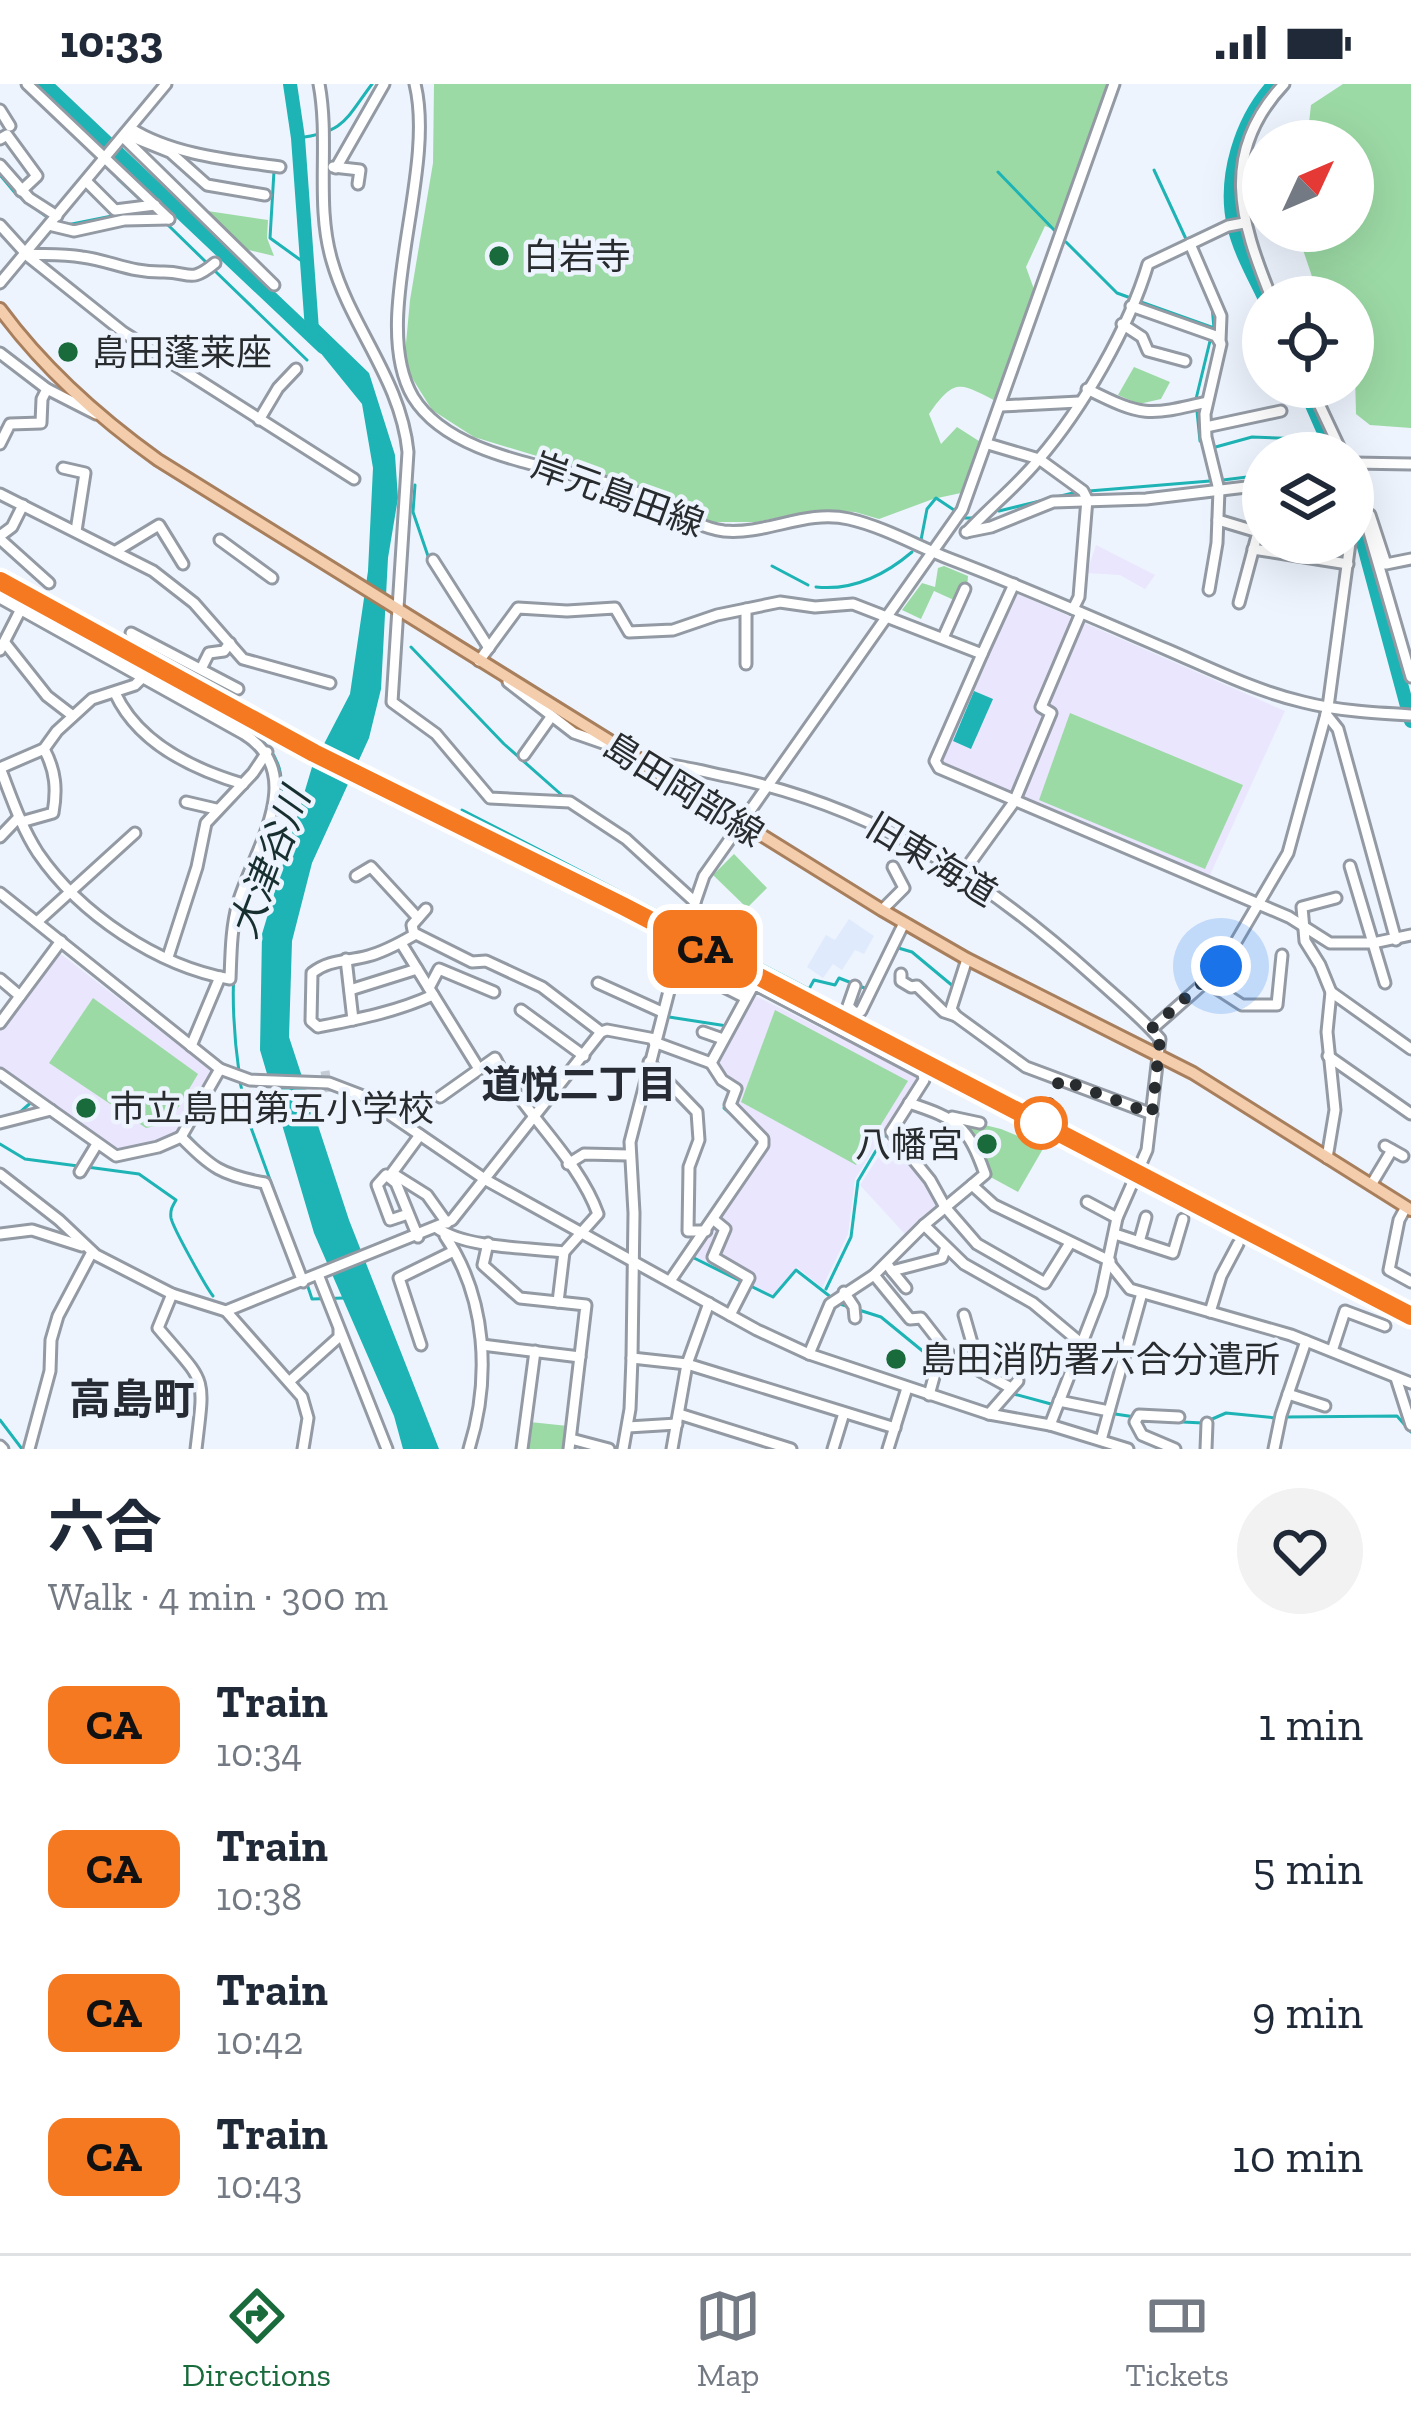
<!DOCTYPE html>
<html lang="en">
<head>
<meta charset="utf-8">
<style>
  :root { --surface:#fff; --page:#f2f2f3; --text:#1f2937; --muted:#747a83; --line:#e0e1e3; --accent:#196b3c }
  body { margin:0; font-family:"Zilla Slab","Noto Sans JP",serif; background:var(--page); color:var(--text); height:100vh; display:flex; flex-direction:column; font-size:45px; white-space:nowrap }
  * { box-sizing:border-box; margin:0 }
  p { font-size:39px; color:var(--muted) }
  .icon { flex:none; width:66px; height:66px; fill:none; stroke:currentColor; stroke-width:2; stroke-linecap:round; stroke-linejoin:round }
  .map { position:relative; height:1365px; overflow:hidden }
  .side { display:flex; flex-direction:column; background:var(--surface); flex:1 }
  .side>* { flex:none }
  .badge { padding:0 24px; border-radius:18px; font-size:42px; line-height:78px }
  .needle { width:78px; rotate:46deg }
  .controls { position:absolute; left:1242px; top:36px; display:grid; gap:24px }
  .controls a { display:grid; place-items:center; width:132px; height:132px; border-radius:50%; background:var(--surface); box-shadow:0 12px 48px #0002; font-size:60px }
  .you { position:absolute; width:60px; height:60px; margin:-30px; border:9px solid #fff; border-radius:50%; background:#1a73e8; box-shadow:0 0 0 18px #1a73e833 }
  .map>.badge { position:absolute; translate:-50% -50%; box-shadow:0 0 0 6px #fff }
  .round { display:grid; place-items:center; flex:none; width:126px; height:126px; border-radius:63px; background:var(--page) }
  .headline { display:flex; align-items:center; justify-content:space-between; height:204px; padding:0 48px }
  h1 { font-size:57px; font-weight:700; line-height:90px }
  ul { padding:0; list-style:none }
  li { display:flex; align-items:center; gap:36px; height:144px; padding:0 48px }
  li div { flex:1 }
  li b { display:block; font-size:45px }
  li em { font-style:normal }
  li .badge { min-width:132px; font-weight:700; text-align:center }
  .status { display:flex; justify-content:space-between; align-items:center; height:84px; padding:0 60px; background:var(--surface); direction:ltr }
  .status svg { height:33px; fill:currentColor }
  .tab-bar { display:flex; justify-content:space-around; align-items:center; height:168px; border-top:3px solid var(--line); background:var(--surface); font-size:33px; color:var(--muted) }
  .tab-bar a { display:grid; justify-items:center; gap:6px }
  .tab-bar .active { color:var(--accent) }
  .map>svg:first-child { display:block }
  .built { fill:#dfebfc }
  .education { fill:#e9e6fd }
  .green { fill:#9cdaa5 }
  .water { fill:#1eb3b4 }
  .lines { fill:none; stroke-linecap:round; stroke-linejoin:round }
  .stream { stroke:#1eb3b4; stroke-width:3 }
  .river { stroke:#1eb3b4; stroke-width:14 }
  .minor-tunnel { stroke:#c6ccd5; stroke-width:9; stroke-dasharray:9 4.5; stroke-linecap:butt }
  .minor-casing { stroke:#939aa3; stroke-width:15 }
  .major-casing { stroke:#a87f5d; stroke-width:16 }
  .minor { stroke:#fff; stroke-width:9 }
  .major { stroke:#f4cdad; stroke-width:10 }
  .rail { stroke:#7c8187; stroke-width:3; stroke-dasharray:18 9; stroke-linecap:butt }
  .line-casing { stroke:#fff; stroke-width:27 }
  .line { stroke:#f47921; stroke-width:18 }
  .walk { stroke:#292c2f; stroke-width:12; stroke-dasharray:0 21.6 }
  .poi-dot { fill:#196b3c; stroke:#edf4fe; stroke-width:4.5 }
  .stop-dot { fill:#fff; stroke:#f47921; stroke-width:6 }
  .labels { text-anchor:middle; stroke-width:9; stroke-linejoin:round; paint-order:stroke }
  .poi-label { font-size:36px; fill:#292c2f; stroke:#edf4fe; text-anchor:start }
  .street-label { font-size:36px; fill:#292c2f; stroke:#edf4fe }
  .water-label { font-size:39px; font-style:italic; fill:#182f2f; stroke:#edf4fe }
  .neighbourhood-label { font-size:39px; font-weight:bold; fill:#272c34; stroke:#edf4fe }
  .quarter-label { font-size:42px; font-weight:bold; fill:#272c34; stroke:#edf4fe }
</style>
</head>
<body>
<div class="status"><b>10:33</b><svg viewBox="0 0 49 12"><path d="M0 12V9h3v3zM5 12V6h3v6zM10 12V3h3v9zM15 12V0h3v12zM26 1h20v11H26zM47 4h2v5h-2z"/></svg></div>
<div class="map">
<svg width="1411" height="1365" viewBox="0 0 1411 1365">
  <rect width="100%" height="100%" fill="#edf4fe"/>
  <path class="built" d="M849,835l25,17 -10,18 -9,-4 -13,20 -9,-6 -10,14 -16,-11 19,-32 9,5z"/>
  <g class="education">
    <path d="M1096,461l59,30 -10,14 -25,-14 -33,-2z"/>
    <path d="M1014,508l271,119 -76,166 -271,-116z"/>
    <path d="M57,867l157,122 -36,61 -19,10 -43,9 -116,-83v-42z"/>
    <path d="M752,910l166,83 -63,102 -7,55 -26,54 -25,-21 -23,30 -80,-39 74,-115 -1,-8 -33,-31 9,-17 -16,-10 -9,-13z"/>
    <path d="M891,1054l38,46 11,22 -30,28h-5l-45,-49z"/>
  </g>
  <g class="green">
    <path d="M434,0h677l-51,148 -15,-6 -19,41 9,25 -35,111c-39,-19 -44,-28 -71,11l12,30 16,-17 25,16 -21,50 -28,6 -54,20 -24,-7 -39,-2 -60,12h-51l-96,-44 -135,-41 -42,-27 -28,-45 6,-65 23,-137z"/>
    <path d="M1343,0h68v344l-41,-3 -14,-11 -3,-117h-34l-17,-50 11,-16h40v-90h-46l4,-36z"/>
    <path d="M201,126l67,10 -1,18 7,18 -34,-8z"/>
    <path d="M1134,283l36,15 -9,17 -22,5 -21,-9z"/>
    <path d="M944,482l24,10 -1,12 -11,13 -22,-10 -13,28 -19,-9 20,-27 13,4 3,-19z"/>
    <path d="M1070,629l173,72 -38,84 -166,-69z"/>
    <path d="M734,770l33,34 -20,20 -34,-33z"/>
    <path d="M93,914l105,76 -29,49 -23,5 -97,-65z"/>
    <path d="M775,926l133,71 -52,84 -115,-63z"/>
    <path d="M952,1033l49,12 43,18 -26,45 -33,-18z"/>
    <path d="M530,1338l38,4 -3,23h-39z"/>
  </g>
  <g class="water">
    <path d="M311,233l58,56 26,82 3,43 -10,60 -7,131 -12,49 -57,125 -20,78 -3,96 60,183 90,229h-36l-9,-33 -80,-183 -54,-183 2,-116 50,-167 38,-73 18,-123 5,-103 -11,-64 -43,-53 -7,-15z"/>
    <path d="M974,607l19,8 -22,50 -18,-8z"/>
  </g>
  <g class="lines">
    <g class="stream">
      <path d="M298,54c47,-6 47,-18 74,-54"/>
      <path d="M268,86l6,1 -4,67 36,26"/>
      <path d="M1154,86l32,69"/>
      <path d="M998,88l58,60"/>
      <path d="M0,91l16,19 31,23"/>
      <path d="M118,95l25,23"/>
      <path d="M131,128l27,1"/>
      <path d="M167,130l16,1"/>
      <path d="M67,141l55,-11"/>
      <path d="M168,141l40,39"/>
      <path d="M1066,158l51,51 11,4"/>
      <path d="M215,187l92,89"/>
      <path d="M1141,218l73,26 -2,-22"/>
      <path d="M1196,315l14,-58"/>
      <path d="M1197,327l3,30"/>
      <path d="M1212,364l40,-11 55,2 6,14"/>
      <path d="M1223,396l40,-5"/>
      <path d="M415,401l-2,27 16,47"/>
      <path d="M1089,407l121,-10"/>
      <path d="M999,427l78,-19"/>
      <path d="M965,434h8"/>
      <path d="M921,456l6,-31 9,-11 18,12"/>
      <path d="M772,482l36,19"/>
      <path d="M816,503c37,4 69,-12 96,-35"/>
      <path d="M0,509l145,81"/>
      <path d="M411,563l93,97 60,53"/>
      <path d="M462,726l347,179 5,-9 21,5 4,-7 28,11"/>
      <path d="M666,797l23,23"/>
      <path d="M696,826l45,44"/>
      <path d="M895,863l17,5 42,35"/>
      <path d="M748,888l-1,4 7,4"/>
      <path d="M794,927l34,17"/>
      <path d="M669,933l58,9"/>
      <path d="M239,988c-7,-49 -9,-109 2,-157 13,-57 80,-143 7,-184"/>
      <path d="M240,998l10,43 39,107"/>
      <path d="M727,1019l-3,5 15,13"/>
      <path d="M19,1029l15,-13"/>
      <path d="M186,1049l18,19"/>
      <path d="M0,1060l25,15 53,7"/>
      <path d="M87,1083l52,7 37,26c-4,7 -6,10 -5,18 2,10 35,69 42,78"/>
      <path d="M242,1089l26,5"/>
      <path d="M692,1168l2,6 79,39 23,-27 36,28"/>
      <path d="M306,1197l6,18 32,-1"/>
      <path d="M826,1205l25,-52 7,-56 29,-49"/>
      <path d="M840,1220l41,13 66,54h20l35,17"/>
      <path d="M1014,1310l37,10"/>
      <path d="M1115,1330l20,3"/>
      <path d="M1286,1333l111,-1 14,16"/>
      <path d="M0,1336l22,29"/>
      <path d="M1162,1337l41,2 23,-10 50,5"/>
    </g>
    <g class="river">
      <path d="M45,0l278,263"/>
      <path d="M290,0l8,54 14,192"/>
      <path d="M1264,213c-11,-23 -24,-46 -30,-71 -11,-48 7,-106 40,-142"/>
      <path d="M1304,303l29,66"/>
      <path d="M1353,422l58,215"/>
    </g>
    <path class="minor-tunnel" d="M325,987l3,21"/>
    <g class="minor-casing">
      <g id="minor">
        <path d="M27,0l142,135"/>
        <path d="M319,0c11,58 -4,120 13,177 19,67 69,119 76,191l-16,250 44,32 54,64 80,4 56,37 69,63"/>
        <path d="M415,0c22,90 -47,237 -2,313 40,65 153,69 220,94 31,11 58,36 91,40 43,4 82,-22 125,-12 35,8 68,27 101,40 74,28 146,60 218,91 44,19 88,41 135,52 35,9 72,11 108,13"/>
        <path d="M0,26l10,16"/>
        <path d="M130,44c43,27 100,32 150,39"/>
        <path d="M125,50l45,18 37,33 58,10"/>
        <path d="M123,53l151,148"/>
        <path d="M0,55l7,-4 30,41 -16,15"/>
        <path d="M0,81l29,33 28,18"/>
        <path d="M333,83l27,3 -2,14"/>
        <path d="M336,84l48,-84"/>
        <path d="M86,97l29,29 40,-5"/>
        <path d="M0,141l29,32 94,75 231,147"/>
        <path d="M49,141l25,6 50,-11 45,-1"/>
        <path d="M1190,160l31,72 -1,25"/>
        <path d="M25,170c19,1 38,0 57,3 30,4 49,16 82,15 26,0 26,12 51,-9"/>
        <path d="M0,199l166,-199"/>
        <path d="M1271,213c-31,-77 -52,-144 13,-213"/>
        <path d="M1131,222l85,30 5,8 -16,70 1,23 13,53 -2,53 -8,47"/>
        <path d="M1122,240l20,13 6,14 37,10"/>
        <path d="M0,269l47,36 49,25"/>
        <path d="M1311,303l31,66"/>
        <path d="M1087,305c56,28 60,27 120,13"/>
        <path d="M1001,322l78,-4"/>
        <path d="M259,336l19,-32 18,-19"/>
        <path d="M1206,343l75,-16"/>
        <path d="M0,360l10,-20 31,-1 1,-24 5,-10"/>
        <path d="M988,360l51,15 44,32 4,8 -8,98 -6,12"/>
        <path d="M1353,379l58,1"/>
        <path d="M63,384l22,5 -9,58"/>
        <path d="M1353,393l58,200"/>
        <path d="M0,410l153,77 41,32 49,56 87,24"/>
        <path d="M1370,431l16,49 25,-5"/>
        <path d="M1218,436l40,12 -19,71"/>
        <path d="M966,448l25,-5 62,-25 93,-3 117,-14"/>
        <path d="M967,448c23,-25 50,-46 72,-73 43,-50 90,-131 109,-195l80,-38 16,-3"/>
        <path d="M0,452l12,-9 11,-22"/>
        <path d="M0,455l49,44"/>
        <path d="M220,456l52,38"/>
        <path d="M1253,465l95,15"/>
        <path d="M116,467l43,-26 24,39"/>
        <path d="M433,476l56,88"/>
        <path d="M0,514l244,136c65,40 10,115 -6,169 -7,25 -7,51 -8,76 -73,-13 -150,-65 -192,-126 -17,-26 -27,-57 -38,-85"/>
        <path d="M131,549l107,56"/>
        <path d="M943,554l22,-49"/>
        <path d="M5,559l42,53 26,20"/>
        <path d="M0,566l21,-41"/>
        <path d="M982,570l-47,107 4,7 350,149 41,26h43l38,-8"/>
        <path d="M479,577l39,-53 49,3 48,-3 14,24 44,-2 44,-15 63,-13 35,5 38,-3 129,50 32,-70"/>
        <path d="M746,580v-55"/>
        <path d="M201,585l8,-16 15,-2 6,-8"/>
        <path d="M508,598l66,51 46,16"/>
        <path d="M115,609c23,50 77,76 128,91"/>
        <path d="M1326,630l12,15 58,211"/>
        <path d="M524,671l27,-38"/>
        <path d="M644,679c31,0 60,9 91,15 144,32 249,100 358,198 22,20 47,40 67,63l-13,111 -30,68 -16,76 -51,131"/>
        <path d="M0,684l44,-19 13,-18 35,-32 43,-14 8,-8"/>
        <path d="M186,718l30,7"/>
        <path d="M21,738l32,-9c4,-23 3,-42 -9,-64"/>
        <path d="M0,753l19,-20"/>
        <path d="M1350,782l35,117"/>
        <path d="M962,790l52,-72 37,-89 -10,-6 40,-94"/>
        <path d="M356,792l15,-9 47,51"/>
        <path d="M0,809l220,176 30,11 79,3 34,13 123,84 271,150 52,24 180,60 61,11 78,24"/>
        <path d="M426,825l-14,16 2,10c-14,8 -30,17 -46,21 -21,6 -38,3 -56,17l-1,48 7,6c40,-8 78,-15 115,-32"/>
        <path d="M882,826l22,-22 -11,-21"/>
        <path d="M37,838l98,-89"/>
        <path d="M414,849l58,29 14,-1 56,26 59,45"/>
        <path d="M401,859l78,126"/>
        <path d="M168,873l29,-90 9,-44 47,-50 14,-21"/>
        <path d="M346,875l7,61"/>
        <path d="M967,875l-16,50 5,7 70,51 126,47"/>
        <path d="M901,890v7l10,6 6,-1 27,26 12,4"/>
        <path d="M0,895l20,17"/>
        <path d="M708,895l36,18"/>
        <path d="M1205,897l37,24h35l5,-50"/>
        <path d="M598,899l64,29"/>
        <path d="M855,902l-7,20 7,7 6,-2 43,-88"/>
        <path d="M429,904l10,-19 55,23"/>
        <path d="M350,906l67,-21"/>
        <path d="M1331,908l80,57"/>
        <path d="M521,926l63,46"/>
        <path d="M0,939l61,-82"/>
        <path d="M1152,945l68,-60 68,-116 40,-146 22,-164"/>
        <path d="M703,948l20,7"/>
        <path d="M654,958l57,21"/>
        <path d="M191,962l29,-69"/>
        <path d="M1328,972l83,58"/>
        <path d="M649,978l48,50 2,28 -10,27 -1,64h18"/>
        <path d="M0,990l116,82 42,-9 23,-10c31,31 40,38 84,46l38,99"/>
        <path d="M909,1019c49,16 59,23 76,71l-13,11"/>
        <path d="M952,1033l28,6"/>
        <path d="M0,1039l51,-13"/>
        <path d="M420,1051l-28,38 35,22 20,28"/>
        <path d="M181,1053l39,-68"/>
        <path d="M1385,1062l18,10"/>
        <path d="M1327,1074l8,-48 -8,-78 4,-40 -11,-27 -15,-24 -3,-34 34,-9"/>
        <path d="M568,1080l16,-10 44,1"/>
        <path d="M80,1088l17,-28"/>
        <path d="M0,1090l59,46 37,35 76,39 54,17 226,-91 149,-188 6,-2 48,9"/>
        <path d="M1371,1101l21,-35"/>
        <path d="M1087,1118l30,16"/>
        <path d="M1406,1123l-7,13 -10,50 22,12"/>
        <path d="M408,1130l-18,6 -13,-35 9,-10 10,8 22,54"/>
        <path d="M714,1136l11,9 -12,28 36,21 -19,37"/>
        <path d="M924,1141l40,39 69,39 49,41"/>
        <path d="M437,1144c28,20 92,20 127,24l34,-38c-21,-58 -76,-101 -103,-156l-55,39"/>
        <path d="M0,1150l32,-4 50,16"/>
        <path d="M1115,1150l58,19 10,-34"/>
        <path d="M445,1152c42,62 46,143 24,213"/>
        <path d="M1139,1158l7,-25"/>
        <path d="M488,1159l-5,22 37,33 66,7 -17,144"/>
        <path d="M887,1180l5,7 50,-13 4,-11"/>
        <path d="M1110,1180l20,25 161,46 120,48"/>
        <path d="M892,1187l14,17"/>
        <path d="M874,1191l36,44 11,-1 28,36 -12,12 -8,29"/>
        <path d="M319,1193l68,172"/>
        <path d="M670,1197l93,-136v-6l-33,-34 6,-16 -14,-9 -11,-17 43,-79 169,89 1,7 -33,52 39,48 15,27 32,37 68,39 25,-40"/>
        <path d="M844,1208l10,15 1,11"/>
        <path d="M172,1210l-14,34c49,58 47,44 38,121"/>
        <path d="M558,1218l6,-50"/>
        <path d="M226,1227l76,86 6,21 -5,31"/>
        <path d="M1210,1228l11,-36 17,-32"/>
        <path d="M964,1231l16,56 31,17"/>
        <path d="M421,1261l-22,-67 55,-27"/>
        <path d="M482,1261l98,12"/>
        <path d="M1332,1267l13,-40 40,15"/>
        <path d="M809,1270l21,-50 44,-29 50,-50 48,-40 22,20 116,56"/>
        <path d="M632,1274l55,6 208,64"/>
        <path d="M1396,1294l15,47"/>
        <path d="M290,1297l49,-44v-7"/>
        <path d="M1288,1310l37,12"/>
        <path d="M1059,1317l50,10"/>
        <path d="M679,1330l112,35"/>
        <path d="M989,1330l29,-33"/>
        <path d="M628,1343l49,-3"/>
        <path d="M571,1355l38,10"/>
        <path d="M1101,1356l41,-147"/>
        <path d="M0,1362l3,3"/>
        <path d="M29,1365l21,-78 1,-31 7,-24 34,-64"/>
        <path d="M522,1365l13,-98"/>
        <path d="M623,1365l7,-40 2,-51 2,-145 -4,-71 53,-205 21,-61 258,-366 152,-426"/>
        <path d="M672,1365l15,-85 22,-61"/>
        <path d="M833,1365l11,-36"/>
        <path d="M888,1365l19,-61"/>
        <path d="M1175,1365l-33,-14 -7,-13 4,-7 40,2"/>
        <path d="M1206,1365l1,-26"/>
        <path d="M1274,1365l7,-34 25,-74"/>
      </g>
    </g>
    <g class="major-casing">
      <path id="major" d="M0,225c44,60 98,108 158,151l724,450 85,49 226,114 218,137"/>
    </g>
    <use href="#minor" class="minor"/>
    <use href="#major" class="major"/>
    <path class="rail" d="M0,497l314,172 309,153 788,410"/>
  </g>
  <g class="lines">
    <g class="line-casing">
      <path id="line" d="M0,497l314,172 309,153 788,410"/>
    </g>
    <use href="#line" class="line"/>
    <path class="walk" d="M1041,1039l19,-44 92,35 8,-75 -9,-10 70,-63"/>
  </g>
  <g class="poi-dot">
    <circle cx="499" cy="172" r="12"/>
    <circle cx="68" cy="268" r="12"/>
    <circle cx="86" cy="1024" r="12"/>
    <circle cx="987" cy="1060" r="12"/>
    <circle cx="896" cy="1275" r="12"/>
  </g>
  <circle class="stop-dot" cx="1041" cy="1039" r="24"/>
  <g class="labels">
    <g class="poi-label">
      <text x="523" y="185">白岩寺</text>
      <text x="92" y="281">島田蓬莱座</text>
      <text x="110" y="1037">市立島田第五小学校</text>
      <text x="963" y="1073" text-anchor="end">八幡宮</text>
      <text x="920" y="1288">島田消防署六合分遣所</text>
    </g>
    <g class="street-label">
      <text transform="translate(618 410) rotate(20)" y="13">岸元島田線</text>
      <text transform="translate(684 705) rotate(32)" y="13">島田岡部線</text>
      <text transform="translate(932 775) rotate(31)" y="13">旧東海道</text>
    </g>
    <g class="water-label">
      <text transform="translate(269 779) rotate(-69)" y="14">大津谷川</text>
    </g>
    <g class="neighbourhood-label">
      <text x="579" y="1014">道悦二丁目</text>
    </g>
    <g class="quarter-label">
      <text x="132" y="1330">高島町</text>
    </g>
  </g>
</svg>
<div class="controls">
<a><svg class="needle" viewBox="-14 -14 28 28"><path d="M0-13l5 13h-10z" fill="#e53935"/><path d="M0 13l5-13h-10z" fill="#747a83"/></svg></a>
<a><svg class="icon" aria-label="locate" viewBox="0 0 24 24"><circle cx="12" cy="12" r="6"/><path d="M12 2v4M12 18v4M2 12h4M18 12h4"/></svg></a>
<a><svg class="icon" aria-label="layers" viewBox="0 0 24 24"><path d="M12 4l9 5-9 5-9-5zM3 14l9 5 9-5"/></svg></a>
</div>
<div class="you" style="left:1221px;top:882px"></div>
<b class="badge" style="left:705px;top:865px;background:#f47921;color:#111">CA</b>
</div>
<section class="side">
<div class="headline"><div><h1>六合</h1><p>Walk · 4 min · 300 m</p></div><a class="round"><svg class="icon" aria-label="heart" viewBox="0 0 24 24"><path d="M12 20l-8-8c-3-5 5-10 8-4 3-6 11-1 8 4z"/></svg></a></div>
<ul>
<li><span class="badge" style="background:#f47921;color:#111">CA</span><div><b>Train</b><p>10:34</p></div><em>1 min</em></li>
<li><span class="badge" style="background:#f47921;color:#111">CA</span><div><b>Train</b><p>10:38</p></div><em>5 min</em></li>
<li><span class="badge" style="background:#f47921;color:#111">CA</span><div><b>Train</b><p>10:42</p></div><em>9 min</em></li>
<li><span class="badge" style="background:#f47921;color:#111">CA</span><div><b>Train</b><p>10:43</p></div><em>10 min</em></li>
</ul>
</section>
<nav class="tab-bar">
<a class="active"><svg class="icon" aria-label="directions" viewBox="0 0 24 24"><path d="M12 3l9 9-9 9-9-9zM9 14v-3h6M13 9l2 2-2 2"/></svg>Directions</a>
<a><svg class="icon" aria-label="map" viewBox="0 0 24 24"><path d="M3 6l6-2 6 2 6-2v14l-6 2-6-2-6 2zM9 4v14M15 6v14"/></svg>Map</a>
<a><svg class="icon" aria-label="tickets" viewBox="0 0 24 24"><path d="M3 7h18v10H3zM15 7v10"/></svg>Tickets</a>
</nav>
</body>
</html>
